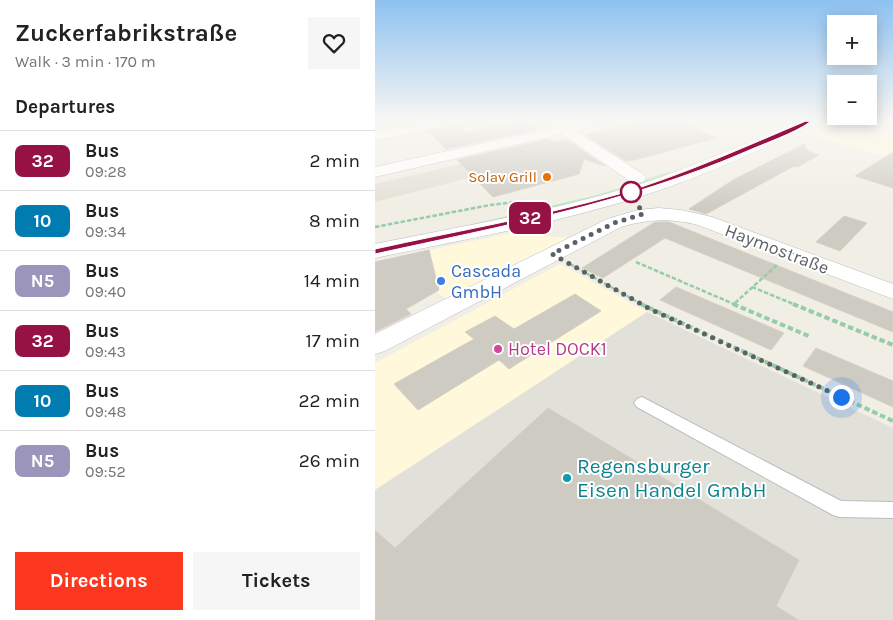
<!DOCTYPE html>
<html lang="en">
<head>
<meta charset="utf-8">
<style>
  :root { --surface:#fff; --page:#f6f6f6; --text:#222; --muted:#767676; --line:#e0e0e0; --accent:#fc371f }
  body { margin:0; font-family:Karla,sans-serif; background:var(--page); color:var(--text); height:100vh; display:flex; flex-direction:column; font-size:19px; white-space:nowrap }
  * { box-sizing:border-box; margin:0 }
  p { font-size:16px; color:var(--muted) }
  .icon { flex:none; width:28px; height:28px; fill:none; stroke:currentColor; stroke-width:2; stroke-linecap:round; stroke-linejoin:round }
  .map { position:relative; flex:1; overflow:hidden }
  .side { display:flex; flex-direction:column; background:var(--surface); width:375px }
  .side>* { flex:none }
  .badge { padding:0 10px; border-radius:8px; font-size:18px; line-height:32px }
  .buttons { position:absolute; left:452px; top:15px; display:grid; gap:10px }
  .buttons a { display:grid; place-items:center; width:50px; height:50px; border-radius:0px; background:var(--surface); box-shadow:0 2px 12px #0003; font-size:25px }
  .you { position:absolute; width:25px; height:25px; margin:-12px; border:4px solid #fff; border-radius:50%; background:#1a73e8; box-shadow:0 0 0 8px #1a73e833 }
  .map>.badge { position:absolute; translate:-50% -50%; box-shadow:0 0 0 2px #fff }
  h2 { padding:0 15px; font-size:19px; line-height:45px }
  .round { display:grid; place-items:center; flex:none; width:52px; height:52px; border-radius:0px; background:var(--page) }
  .headline { display:flex; align-items:center; justify-content:space-between; height:85px; padding:0 15px }
  h1 { font-size:24px; font-weight:700; line-height:38px }
  .cta { display:flex; gap:10px; margin-top:auto; padding:10px 15px }
  .cta a { flex:1; height:58px; border-radius:0px; background:var(--accent); color:#fff; font-size:20px; font-weight:700; line-height:58px; text-align:center }
  .cta a+a { background:var(--page); color:var(--text) }
  ul { padding:0; list-style:none }
  li { display:flex; align-items:center; gap:15px; height:60px; padding:0 15px; border-top:1px solid var(--line) }
  li div { flex:1 }
  li b { display:block; font-size:19px }
  li em { font-style:normal }
  li .badge { min-width:55px; font-weight:700; text-align:center }
  main { display:flex; flex:1; min-height:0 }
  .map>svg:first-child { display:block }
  .commercial { fill:#fff8db }
  .industrial { fill:#e1e0d9 }
  .education { fill:#e3e0d5 }
  .green { fill:#bfebc0 }
  .building { fill:#cecbc3; stroke:#d6d0c2 }
  .lines { fill:none; stroke-linecap:round; stroke-linejoin:round }
  .lane-casing { stroke:#b9bdc2; stroke-width:2 }
  .street-casing { stroke:#b9bdc2; stroke-width:1 }
  .secondary-casing { stroke:#babec4; stroke-width:1 }
  .path-far2 { stroke:#96cca8; stroke-width:2; stroke-dasharray:3 2; stroke-linecap:butt }
  .path-far1 { stroke:#96cca8; stroke-width:2.5; stroke-dasharray:4.5 2; stroke-linecap:butt }
  .path { stroke:#96cca8; stroke-width:4; stroke-dasharray:5.5 3; stroke-linecap:butt }
  .lane { fill:#fff; fill-rule:evenodd }
  .street { fill:#fff; fill-rule:evenodd }
  .secondary { fill:#fff; fill-rule:evenodd }
  .line { fill:#961244; stroke:#fff }
  .walk { stroke:#5c6167; stroke-width:5; stroke-dasharray:0 9 }
  .food-dot { fill:#e8710a; stroke:#fff; stroke-width:2 }
  .stop-dot { fill:#fff; stroke:#961244; stroke-width:2.5 }
  .shop-dot { fill:#3f7fe0; stroke:#fff; stroke-width:2 }
  .hotel-dot { fill:#d1479c; stroke:#fff; stroke-width:2 }
  .culture-dot { fill:#0f9aa8; stroke:#fff; stroke-width:2 }
  .labels { text-anchor:middle; stroke-width:4; stroke-linejoin:round; paint-order:stroke }
  .far-food-label { font-size:15px; fill:#c56008; stroke:#fff; text-anchor:end }
  .street-label { font-size:18px; fill:#5c6167; stroke:#fff }
  .shop-label { font-size:18px; fill:#366cbe; stroke:#fff; text-anchor:start }
  .hotel-label { font-size:18px; fill:#b23c85; stroke:#fff; text-anchor:start }
  .near-culture-label { font-size:21px; fill:#0d838f; stroke:#fff; text-anchor:start }
</style>
</head>
<body>
<main>
<section class="side">
<div class="headline"><div><h1>Zuckerfabrikstraße</h1><p>Walk · 3 min · 170 m</p></div><a class="round"><svg class="icon" aria-label="heart" viewBox="0 0 24 24"><path d="M12 20l-8-8c-3-5 5-10 8-4 3-6 11-1 8 4z"/></svg></a></div>
<h2>Departures</h2>
<ul>
<li><span class="badge" style="background:#961244;color:#fff">32</span><div><b>Bus</b><p>09:28</p></div><em>2 min</em></li>
<li><span class="badge" style="background:#007cb1;color:#fff">10</span><div><b>Bus</b><p>09:34</p></div><em>8 min</em></li>
<li><span class="badge" style="background:#9b95bb;color:#fff">N5</span><div><b>Bus</b><p>09:40</p></div><em>14 min</em></li>
<li><span class="badge" style="background:#961244;color:#fff">32</span><div><b>Bus</b><p>09:43</p></div><em>17 min</em></li>
<li><span class="badge" style="background:#007cb1;color:#fff">10</span><div><b>Bus</b><p>09:48</p></div><em>22 min</em></li>
<li><span class="badge" style="background:#9b95bb;color:#fff">N5</span><div><b>Bus</b><p>09:52</p></div><em>26 min</em></li>
</ul>
<div class="cta"><a>Directions</a><a>Tickets</a></div>
</section>
<div class="map">
<svg width="518" height="620" viewBox="0 0 518 620">
  <rect width="100%" height="100%" fill="#f1eee5"/>
  <g class="commercial">
    <path d="M453,122h65v37l-89,-26z"/>
    <path d="M150,230l9,5 34,3 -121,61 -32,-21 19,-8 -5,-20z"/>
    <path d="M185,264l87,48 -272,178v-127z"/>
  </g>
  <path class="industrial" d="M272,312l246,116v192h-518v-130z"/>
  <path class="education" d="M85,164l13,13 -98,25v-18z"/>
  <path class="green" d="M294,172l5,3 -133,38 -72,12 128,-30z"/>
  <g class="building">
    <path d="M142,122h10l10,7 -91,20 -17,-18 16,-3 10,-5 11,10z"/>
    <path d="M265,122h44l32,16 -82,22 -8,1 -41,-26z"/>
    <path d="M174,139l5,3 12,-3 39,27 -21,-7 -5,15 -86,23 -36,-37z"/>
    <path d="M429,144l4,7 11,4 -22,12 -3,-1 -88,48 -17,-5 44,-29z"/>
    <path d="M518,152v36l-38,-12z"/>
    <path d="M469,216l23,7 -27,28 -24,-9z"/>
    <path d="M280,222h14l224,90v20l-228,-94 -62,40 -21,-10z"/>
    <path d="M54,250l10,40 -33,19 5,5 -36,18v-70z"/>
    <path d="M301,287l108,46 -13,17 -111,-50z"/>
    <path d="M200,294l26,17 -92,58 -10,-9 -81,50 -24,-26 80,-45 -9,-7 30,-16 19,13z"/>
    <path d="M441,348l77,33v26l-90,-41z"/>
    <path d="M173,408l251,152 -23,46 22,14h-423v-90l20,18z"/>
  </g>
  <g class="lines">
    <g class="lane-casing">
      <path id="lane" d="M267,397l199,104 52,1v16l-54,-1 -6,-2 -196,-108 -3,-4 3,-4z"/>
    </g>
    <g class="street-casing">
      <g id="street">
        <path d="M48,122h29l-7,4 -70,15v-10z"/>
        <path d="M175,122h13l3,2 11,-2h27l-2,3 -26,6 67,43 3,4 -3,4 -6,1 -6,-1 -69,-48 -187,43v-10l177,-39 -3,-4z"/>
        <path d="M284,208l22,2 31,7 181,67v15l-195,-74c-27,-7 -51,-6 -77,2l-236,124 -10,3v-20l232,-115 31,-9z"/>
      </g>
    </g>
    <g class="secondary-casing">
      <path id="secondary" d="M419,122h22l-2,3c-50,23 -99,46 -151,64 -93,32 -192,49 -288,69v-14c92,-19 185,-34 275,-63 49,-17 97,-38 144,-59z"/>
    </g>
    <path class="path-far2" d="M146,201h4"/>
    <g class="path-far1">
      <path d="M0,227l115,-22 35,-4"/>
      <path d="M261,262l100,43"/>
      <path d="M195,264l73,41"/>
      <path d="M377,287l44,18"/>
      <path d="M360,303l42,-38"/>
    </g>
    <g class="path">
      <path d="M266,304l252,117"/>
      <path d="M358,304l78,33"/>
      <path d="M418,304l100,41"/>
    </g>
    <use href="#lane" class="lane"/>
    <use href="#street" class="street"/>
    <use href="#secondary" class="secondary"/>
  </g>
  <linearGradient id="sky" x2="0" y2="1"><stop stop-color="#8dc1f1"/><stop offset="0.58" stop-color="#f9f7f3"/><stop offset="1" stop-color="#f9f7f3" stop-opacity="0"/></linearGradient>
  <rect width="518" height="209" fill="url(#sky)"/>
  <path class="line" d="M431,121l4,1c-17,12 -45,21 -65,30 -121,52 -243,74 -370,102v-5c81,-18 164,-32 244,-55 64,-19 125,-47 187,-73z"/>
  <g class="lines">
    <path class="walk" d="M256,192l12,22 -29,9 -62,31 100,56 189,87"/>
  </g>
  <circle class="food-dot" cx="172" cy="177" r="5"/>
  <circle class="stop-dot" cx="256" cy="192" r="10"/>
  <circle class="shop-dot" cx="66" cy="281" r="5"/>
  <circle class="hotel-dot" cx="123" cy="349" r="5"/>
  <circle class="culture-dot" cx="192" cy="478" r="5"/>
  <g class="labels">
    <g class="far-food-label">
      <text x="162" y="182">Solav Grill</text>
    </g>
    <g class="street-label">
      <text transform="translate(402 249) rotate(21)" y="6">Haymostraße</text>
    </g>
    <g class="shop-label">
      <text x="76" y="277">Cascada<tspan x="76" dy="21">GmbH</tspan></text>
    </g>
    <g class="hotel-label">
      <text x="133" y="355">Hotel DOCK1</text>
    </g>
    <g class="near-culture-label">
      <text x="202" y="473">Regensburger<tspan x="202" dy="24">Eisen Handel GmbH</tspan></text>
    </g>
  </g>
</svg>
<div class="buttons">
<a>+</a>
<a>−</a>
</div>
<div class="you" style="left:466px;top:397px"></div>
<b class="badge" style="left:155px;top:218px;background:#961244;color:#fff">32</b>
</div>
</main>
</body>
</html>
